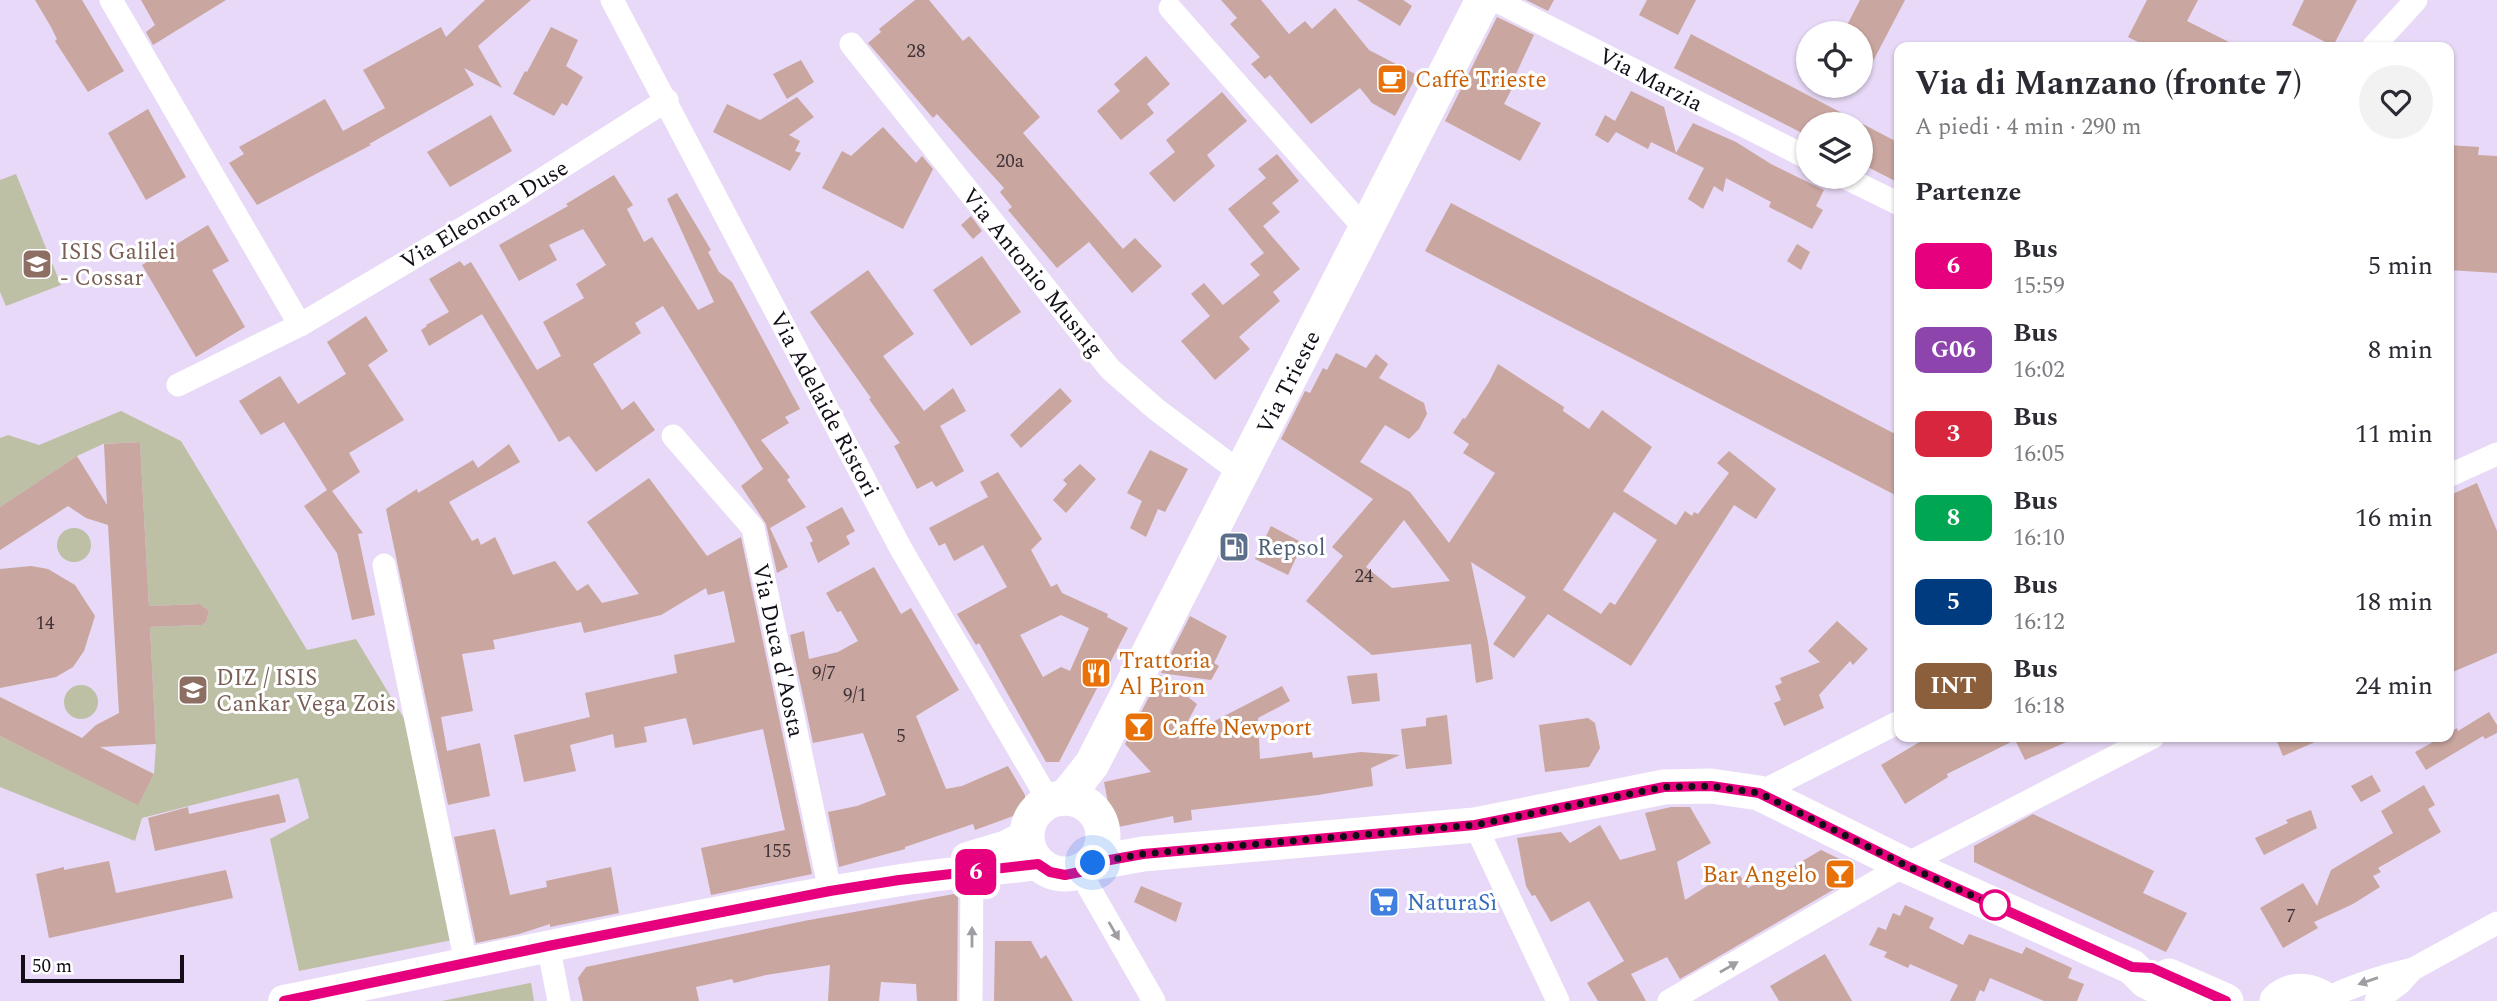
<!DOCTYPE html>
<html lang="it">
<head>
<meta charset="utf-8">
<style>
  :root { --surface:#fff; --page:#f2f2f3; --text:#2b2b33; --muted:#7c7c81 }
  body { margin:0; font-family:Spectral,serif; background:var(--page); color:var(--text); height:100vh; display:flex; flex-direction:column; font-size:26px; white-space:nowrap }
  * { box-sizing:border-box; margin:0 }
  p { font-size:23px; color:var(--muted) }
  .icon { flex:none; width:38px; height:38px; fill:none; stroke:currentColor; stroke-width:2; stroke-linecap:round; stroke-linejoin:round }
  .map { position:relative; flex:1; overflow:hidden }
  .drawer { position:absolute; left:1894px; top:42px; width:560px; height:700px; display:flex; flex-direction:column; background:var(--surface); border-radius:14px; box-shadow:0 2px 5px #0004 }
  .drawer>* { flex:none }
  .badge { padding:0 14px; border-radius:10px; font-size:24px; line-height:46px }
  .buttons { position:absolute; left:1796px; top:21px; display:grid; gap:14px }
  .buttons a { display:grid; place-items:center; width:77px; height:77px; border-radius:50%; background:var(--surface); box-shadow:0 2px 5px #0004; font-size:35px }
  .scale { position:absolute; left:21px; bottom:18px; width:163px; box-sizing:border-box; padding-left:7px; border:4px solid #120d17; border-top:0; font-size:19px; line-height:24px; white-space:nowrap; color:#120d17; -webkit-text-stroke:5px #fff; paint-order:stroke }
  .you { position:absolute; width:35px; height:35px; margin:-18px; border:5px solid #fff; border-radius:50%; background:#1a73e8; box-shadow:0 0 0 10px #1a73e833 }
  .map>.badge { position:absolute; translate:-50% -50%; box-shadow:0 0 0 4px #fff }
  h2 { padding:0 21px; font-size:26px; line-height:63px }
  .round { display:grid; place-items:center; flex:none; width:74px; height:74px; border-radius:37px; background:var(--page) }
  .head { display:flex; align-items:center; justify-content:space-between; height:119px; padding:0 21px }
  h1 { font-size:33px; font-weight:700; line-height:52px }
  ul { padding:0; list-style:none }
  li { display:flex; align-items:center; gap:21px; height:84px; padding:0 21px }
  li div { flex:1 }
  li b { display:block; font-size:26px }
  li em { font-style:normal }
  li .badge { min-width:77px; font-weight:700; text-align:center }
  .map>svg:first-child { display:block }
  .green { fill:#bdc0a4 }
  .building { fill:#c9a69f; fill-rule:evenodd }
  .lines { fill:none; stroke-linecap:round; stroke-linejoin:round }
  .minor { stroke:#fff; stroke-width:23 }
  .secondary { stroke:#fff; stroke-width:32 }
  .primary { stroke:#fff; stroke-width:35 }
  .oneway { fill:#a09ea2 }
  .line-casing { stroke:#fff; stroke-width:16 }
  .line { stroke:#e6007e; stroke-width:10 }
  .walk { stroke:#120d17; stroke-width:7; stroke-dasharray:0 12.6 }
  .stop-dot { fill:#fff; stroke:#e6007e; stroke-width:3.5 }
  .labels { text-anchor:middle; stroke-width:6; stroke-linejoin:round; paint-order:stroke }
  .number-label { font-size:19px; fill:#403339 }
  .food-label { font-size:23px; fill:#c56008; stroke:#fff; text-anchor:start }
  .street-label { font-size:23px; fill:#120d17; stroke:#fff }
  .education-label { font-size:23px; fill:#785e54; stroke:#fff; text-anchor:start }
  .service-label { font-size:23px; fill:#4e5e75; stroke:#fff; text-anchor:start }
  .shop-label { font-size:23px; fill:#366cbe; stroke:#fff; text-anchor:start }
</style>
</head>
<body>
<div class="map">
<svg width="2497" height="1001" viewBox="0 0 2497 1001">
  <rect width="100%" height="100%" fill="#e7d9f7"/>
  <g class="green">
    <path d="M16,174l45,111 -55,21 -6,-14v-112z"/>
    <path d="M121,411l60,30 126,209 49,-11 55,91 41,210 -153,31 -29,-132 39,-21 -11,-40 -156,40 -7,23 -135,-54v-51l138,68 16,-30 2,-30 -6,-117 52,-2 4,-3 3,-11 -9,-7 -51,2 -9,-164 -37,2 -26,12 -77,51v-69l8,-3 31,10z"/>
    <circle cx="74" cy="545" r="17"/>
    <circle cx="81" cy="702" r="17"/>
    <path d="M531,983l3,18h-92l88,-18z"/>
  </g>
  <g class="building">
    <path d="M35,0h47l42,71 -36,21 -33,-51 2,-2 -6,-12z"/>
    <path d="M141,0h85l-73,45 -7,-13 9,-7z"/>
    <path d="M485,0h46l-53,46 24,42 -38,-20 10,17 -105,59 2,1 -114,60 -28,-42 15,-9 -5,-7 86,-48 18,32 42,-23 -22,-38 78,-43 5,10z"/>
    <path d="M915,0h14l34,41 6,-5 71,81 -17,16 100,116 12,-11 27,28 -30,27 -43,-51 -32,26 -49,-58 4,-3 -12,-15 4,-4 -67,-74 -4,4 -65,-75 13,-11 -2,-3z"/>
    <path d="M1221,0h40l28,34 16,-13 7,8 23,-21 34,42 48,25 -22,41 -23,-13 -12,-15 -49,36 -41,-49 -5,4 -14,-15 9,-7 -30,-33 7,-6z"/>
    <path d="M1357,0h46l9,6 -12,20z"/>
    <path d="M1526,0h28l-6,11z"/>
    <path d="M1647,0h49l-18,35 -39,-20z"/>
    <path d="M1860,0h45l-45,86v-53h-17z"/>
    <path d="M2147,0h51l-11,21 52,26h-91l-20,-10z"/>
    <path d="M2304,0h53l-24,46 -41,-21z"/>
    <path d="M1497,17l37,18 -19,41 3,1 -14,27 37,19 -21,38 -75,-40z"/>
    <path d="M551,27l27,13 -12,26 17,11 -16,29 -5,-3 -8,13 -41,-22 12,-23 2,1z"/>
    <path d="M1691,34l208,109v40l-39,-20v-39h-52v12l-134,-68z"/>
    <path d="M1146,56l24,28 -23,20 7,9 -33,27 -24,-29 23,-20 -6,-7z"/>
    <path d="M801,60l13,22 -27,17 -14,-25z"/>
    <path d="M1631,91l33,16 12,46 17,-30 43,19 35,22 53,26 -8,16 7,4 -11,19 -43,-22 2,-5 -45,-24 -3,14 -9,-6 -11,23 -15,-10 16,-31 -53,-26 -3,7 -32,-17 -8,11 -13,-8 10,-20 10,6z"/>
    <path d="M1222,92l25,29 -40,34 8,11 -41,36 -25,-29 26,-21 -9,-12z"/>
    <path d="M797,97l17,20 -25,18 11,6 -5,10 6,2 -11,18 -77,-39 14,-28 33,16z"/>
    <path d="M148,109l38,68 -40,23 -38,-67z"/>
    <path d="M491,115l21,36 -62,36 -23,-35z"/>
    <path d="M883,127l33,36 6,-7 11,13 -30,60 -81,-41 20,-37 9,5z"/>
    <path d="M2448,145l31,2 -1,8 19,1v117l-49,-3z"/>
    <path d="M1277,154l22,27 -27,22 8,9 -17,14 37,43 -27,23 7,9 -41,36 11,12 -35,31 -34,-39 29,-25 -19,-22 13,-11 19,22 37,-30 -10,-11 14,-11 -36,-44 38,-31 -8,-9z"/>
    <path d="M614,175l19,30 -6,4 17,33 8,-5 46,73 16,-8 -47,-103 10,-6 34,57 -3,2 11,20 13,10 68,127 -15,8 4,6 -28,17 29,37 -3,3 19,27 -36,21 18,39 -11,6 -11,-49 -25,-38 22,-17 -100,-163 -28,17 6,10 -48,31 29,46 12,-9 21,29 -59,42 -27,-36 -10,6 -77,-128 -53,32 -8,-16 6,-4 -1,-1 23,-13 -20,-33 31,-18 4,5 7,-4 66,108 24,-14 -18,-34 41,-24 -8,-14 30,-19 -23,-36 -34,16 8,15 -38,21 -20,-36 69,-39 -2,-2z"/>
    <path d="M1451,203l448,233v61l-474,-246z"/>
    <path d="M971,216l11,15 -9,8 -12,-14z"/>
    <path d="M208,225l21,36 -17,9 33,57 -49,30 -54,-92z"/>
    <path d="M1797,244l13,8 -9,18 -14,-9z"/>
    <path d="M982,256l39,56 -50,34 -38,-56z"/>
    <path d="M868,270l46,64 -31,22 41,55 29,-23 13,23 -26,15 24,45 -28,16 -4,-6 -15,8 -23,-43 6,-3 -31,-44 2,-1 -61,-86z"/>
    <path d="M366,316l22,35 -20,14 36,55 -55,33 11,19 -28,19 31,42 -5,1 17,81 -23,5 -15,-67 -33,-47 23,-16 -43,-68 -23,13 -22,-34 41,-25 18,28 48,-30 -19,-32z"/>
    <path d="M1336,353l30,15 10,-14 12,10 -9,14 45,25 3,11 -8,15 -10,10 -24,-14 -25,37 50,30 39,51 46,-70 -32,-20 6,-9 -16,-11 10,-15 2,1 24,-37 9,-18 66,43 -1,4 26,18 13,-19 50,37 -29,44 53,34 9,-14 7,5 2,-4 4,2 31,-41 -12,-10 12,-12 47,38 -20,30 -22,-14 -103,161 -83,-52 -34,44 -21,-14 33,-47 -55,-35 17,80 5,37 -17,4 -5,-39 -99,11 -66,-54 37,-45 -11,-9 41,-48 -92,-60 24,-48 5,2 13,-25 4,2zM1614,512l43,28 -42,65 -5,-3 -9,12 -38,-24zM1404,520l19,25 27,36 -58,7 -26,-21z"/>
    <path d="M1060,388l12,13 -51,47 -11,-13z"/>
    <path d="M140,442l9,164 51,-2 9,7 -3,11 -4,3 -52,2 6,117 -56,3 54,27 -16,31 -138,-69v-39l82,41 14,-13 23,-12 -11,-188 -22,-7 -18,-12 -68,44v-43l77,-51 30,49 -3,-61z"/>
    <path d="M509,444l11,18 -71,40 23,39 6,-3 3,7 14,-8 18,38 42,-14 22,30 11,-7 14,19 37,-9 -52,-72 62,-44 58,78 34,-19 71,337 -101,21 -10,-47 84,-18 -22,-101 -70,16 -7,-27 -42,9 3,15 -32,6 -2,-14 -43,11 6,26 -52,11 -10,-47 76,-18 -5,-24 92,-20 -3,-18 61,-13 -11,-51 -16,4 -2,-7 -45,27 -77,18 -3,-11 -88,18 2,9 -33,5 11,57 -32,6 6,34 33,-8 10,53 -42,9 -62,-296 31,-20 1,4 55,-33 5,8z"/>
    <path d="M1150,450l38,19 -23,43 -7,-3 -12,28 -16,-9 12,-27 -15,-8z"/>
    <path d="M1080,464l16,15 -30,34 -13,-13 14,-16 -4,-4z"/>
    <path d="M998,472l44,67 -11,11 20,37 6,-3 5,9 46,21 -1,3 21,11 -69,134h-13l-67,-119 -3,2 -19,-31 50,-27 -24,-42 -29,16 -9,-18 -6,3 -10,-18 59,-31 -8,-15zM1061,615l28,13 -19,43 -9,-4 -18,10 -23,-42z"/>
    <path d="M2477,483l20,48v122l-49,21v-178z"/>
    <path d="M842,507l13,24 -9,5 4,8 -32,19 -8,-20 3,-2 -7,-14z"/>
    <path d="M1271,526l32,17 -15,32 -33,-16z"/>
    <path d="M31,566l17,3 27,16 20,31 -11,35 -11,16 -17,10 -56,11v-119z"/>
    <path d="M874,567l27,47 10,-6 48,82 -43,26 30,73 16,-3 46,-20 17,29v8l-9,12 -41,15 -2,-6 -68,23v2l-66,18 -11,-55 29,-6 29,-11 -23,-62 -50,10 -23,-108 14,-4 5,28 29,-7 20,-11 -17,-30 -4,1 -11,-19z"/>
    <path d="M1190,616l37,20 -13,27 5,3 -8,14 -50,-7z"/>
    <path d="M1837,621l31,28 -15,16 -3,-4 -31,34 5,13 -40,18 -10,-23 7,-3 -6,-14 7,-3 -2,-5 40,-16 -12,-11z"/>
    <path d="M1377,673l3,28 -28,3 -5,-28z"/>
    <path d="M1160,675l37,29 -19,36 104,-54 8,15 -32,17 2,41 52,-7 1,6 48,-6 39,3 -29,13 2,18 -55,9 -127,15 1,10 -18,3 -1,-7 -60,12 -9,-46 47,-10 -26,-28z"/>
    <path d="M2489,712l8,13v8l-12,6 -2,-3 -57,34 -11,-18 27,-15h6v-4l9,-5 1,3z"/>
    <path d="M1447,715l5,49 -46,5 -5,-40 25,-3v-8z"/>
    <path d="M1588,718l7,5 5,25 -11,19 -44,5 -6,-47z"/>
    <path d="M1928,737h150l-53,23 -10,-20 -68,34 1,3 -43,27 -24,-39z"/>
    <path d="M2275,737h51l-43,19z"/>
    <path d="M2372,775l9,16 -20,11 -10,-16z"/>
    <path d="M2424,785l11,20 -7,4 13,23 -63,36 3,4 -8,4 7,11 -27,17 -39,18 4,6 -35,20 -23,-40 43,-25 14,23 14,-36 62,-37 -12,-22z"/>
    <path d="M279,794l7,28 -131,29 -7,-33 40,-11 1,7z"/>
    <path d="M1671,807h19l21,36 -34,19 8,38 50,-32 13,20 16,-9 3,5 29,-16 -2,-2 27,-16 31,15 3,12 -175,102 -13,-22 -36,17 15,27h-48l-11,-18 37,-22 -35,-60 -38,21 -16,-27 -3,1 -6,-10 -9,-48 44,-6 9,11 30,-18 20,35 36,-10 -11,-37z"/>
    <path d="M2311,810l6,18 -53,27 -9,-17 33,-15 -2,-3z"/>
    <path d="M2033,814l121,57 -11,22 44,20 -21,39 -192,-90v-16z"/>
    <path d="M495,829l15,66 37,-8 -1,-6 65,-14 8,46 -69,14v-3l-31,10 -43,9 -22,-106z"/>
    <path d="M109,861l7,32 110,-23 7,28 -184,40 -13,-64 28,-7v3z"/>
    <path d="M1141,886l41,17 -6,19 -42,-20z"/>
    <path d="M954,894l4,3 -1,104h-40l-1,-17 -35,-2 -2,19h-51l2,-36 -64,10 -32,8 -2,-4 -36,8 3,14h-116l-5,-23 8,-11 218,-46z"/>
    <path d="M1905,905l29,13 -5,10 34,17 6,-11 53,20 4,-7 46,21 -4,10 16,6 -7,17h-33l-54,-23 -6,14 -4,-2 -5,11h-25l8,-16 -48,-21 -2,4 -24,-11 3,-5 -18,-7 9,-18 8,3 7,-17 7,3z"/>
    <path d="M995,941h36l10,18 5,-4 27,46h-79z"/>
    <path d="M1825,954l27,47h-73l-9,-15z"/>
  </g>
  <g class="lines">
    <g class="minor">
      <path d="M111,0l189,325"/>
      <path d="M612,0l289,549 148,252"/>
      <path d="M1495,0l313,158"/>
      <path d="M1170,8l196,222"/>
      <path d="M851,44l259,325 47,41 84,63"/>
      <path d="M2373,47l43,-47"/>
      <path d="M1844,177l55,27"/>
      <path d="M178,385l122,-60 202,-120 165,-105"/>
      <path d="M673,436l80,92 77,363"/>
      <path d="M2448,476l49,-22"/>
      <path d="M384,565l82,398"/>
      <path d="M1759,793l140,-71"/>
      <path d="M1475,825l83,176"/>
      <path d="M1080,872l74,129"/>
      <path d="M548,945l11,56"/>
      <path d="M2325,999c29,-14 57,-23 88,-30"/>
      <path d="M971,1001l1,-129"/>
      <path d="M1669,1001l236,-136 248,-128"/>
      <path d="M2376,1001l24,-18 13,-14 84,-46"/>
    </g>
    <g class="secondary">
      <path d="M967,858l40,-12 19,-10"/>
      <path d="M284,1001c204,-41 406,-87 611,-120 47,-8 95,-11 143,-17"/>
    </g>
    <g class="primary">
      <circle cx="1065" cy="836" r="38"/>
      <path d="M1065,798l27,-34 391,-764"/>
      <path d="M1093,863l50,-9 332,-29 189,-38 47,-1 48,7 146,72 227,102 14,14 42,20"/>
      <path d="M2169,976l57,25"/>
      <path d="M2277,1001c15,-14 34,-12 50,0"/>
    </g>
  </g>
  <defs><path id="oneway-solid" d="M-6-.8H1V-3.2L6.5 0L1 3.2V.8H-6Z" transform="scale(1.75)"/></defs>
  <g class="oneway">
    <use href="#oneway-solid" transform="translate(1114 931) rotate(60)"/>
    <use href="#oneway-solid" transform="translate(972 937) rotate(-90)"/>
    <use href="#oneway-solid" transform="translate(1729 967) rotate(-30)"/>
    <use href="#oneway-solid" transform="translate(2368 981) rotate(161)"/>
  </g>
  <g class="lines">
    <g class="line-casing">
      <path id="line" d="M284,1001l264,-55 282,-55 69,-11 139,-16 12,8 15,3 15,-3 13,-9 50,-9 332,-29 189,-38 47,-1 48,7 146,72 227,102 20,1 74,33"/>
    </g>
    <use href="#line" class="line"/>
    <path class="walk" d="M1093,863l50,-9 332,-29 189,-38 47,-1 48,7 146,72 99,45 -9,-5"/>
  </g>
  <defs>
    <g id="cafe-square" transform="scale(1.575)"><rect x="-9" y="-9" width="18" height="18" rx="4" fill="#e8710a" stroke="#fff"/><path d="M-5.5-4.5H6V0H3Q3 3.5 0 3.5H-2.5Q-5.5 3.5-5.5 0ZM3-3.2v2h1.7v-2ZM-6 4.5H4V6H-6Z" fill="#fff"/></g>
    <g id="school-square" transform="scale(1.575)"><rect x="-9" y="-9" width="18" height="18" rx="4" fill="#8d6e63" stroke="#fff"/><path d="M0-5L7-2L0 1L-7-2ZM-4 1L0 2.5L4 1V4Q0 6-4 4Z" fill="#fff"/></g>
    <g id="fuel-square" transform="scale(1.575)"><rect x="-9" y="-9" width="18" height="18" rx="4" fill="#5c6f8a" stroke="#fff"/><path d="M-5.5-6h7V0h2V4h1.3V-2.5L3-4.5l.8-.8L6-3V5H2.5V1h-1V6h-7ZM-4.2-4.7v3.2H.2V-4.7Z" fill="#fff"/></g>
    <g id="restaurant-square" transform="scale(1.575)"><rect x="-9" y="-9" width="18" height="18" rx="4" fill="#e8710a" stroke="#fff"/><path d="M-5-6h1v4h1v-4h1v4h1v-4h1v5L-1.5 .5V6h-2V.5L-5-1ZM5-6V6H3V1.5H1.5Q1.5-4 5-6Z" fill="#fff"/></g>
    <g id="bar-square" transform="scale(1.575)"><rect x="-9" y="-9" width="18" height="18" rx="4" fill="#e8710a" stroke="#fff"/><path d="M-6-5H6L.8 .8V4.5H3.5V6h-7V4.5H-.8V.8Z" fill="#fff"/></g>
    <g id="supermarket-square" transform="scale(1.575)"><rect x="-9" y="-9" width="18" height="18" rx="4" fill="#3f7fe0" stroke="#fff"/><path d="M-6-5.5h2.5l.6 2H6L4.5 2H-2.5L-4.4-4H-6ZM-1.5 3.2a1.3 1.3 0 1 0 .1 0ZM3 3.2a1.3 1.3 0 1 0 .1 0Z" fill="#fff"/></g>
  </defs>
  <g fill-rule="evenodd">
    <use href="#cafe-square" x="1392" y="79"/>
    <use href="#school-square" x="37" y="264"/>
    <use href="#fuel-square" x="1234" y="547"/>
    <use href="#restaurant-square" x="1096" y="673"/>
    <use href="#school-square" x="193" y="690"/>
    <use href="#bar-square" x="1139" y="727"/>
    <use href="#bar-square" x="1840" y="874"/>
    <use href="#supermarket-square" x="1384" y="902"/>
  </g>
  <circle class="stop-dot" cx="1995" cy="905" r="14"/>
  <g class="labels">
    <g class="number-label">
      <text x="916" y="57">28</text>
      <text x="1010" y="167">20a</text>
      <text x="1364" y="582">24</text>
      <text x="45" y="629">14</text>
      <text x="824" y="679">9/7</text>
      <text x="855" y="701">9/1</text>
      <text x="901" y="742">5</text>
      <text x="777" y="857">155</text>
      <text x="2291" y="922">7</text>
    </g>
    <g class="food-label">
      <text x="1415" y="87">Caffè Trieste</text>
      <text x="1119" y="668">Trattoria<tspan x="1119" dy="26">Al Piron</tspan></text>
      <text x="1162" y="735">Caffe Newport</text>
      <text x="1817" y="882" text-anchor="end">Bar Angelo</text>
    </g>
    <g class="street-label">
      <text transform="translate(1651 79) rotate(27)" y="8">Via Marzia</text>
      <text transform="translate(484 214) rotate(-31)" y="8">Via Eleonora Duse</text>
      <text transform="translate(1033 272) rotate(51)" y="8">Via Antonio Musnig</text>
      <text transform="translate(1288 382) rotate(-63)" y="8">Via Trieste</text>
      <text transform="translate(825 404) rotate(62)" y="8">Via Adelaide Ristori</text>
      <text transform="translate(779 650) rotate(78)" y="8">Via Duca d'Aosta</text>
    </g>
    <g class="education-label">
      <text x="60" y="259">ISIS Galilei<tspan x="60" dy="26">- Cossar</tspan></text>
      <text x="216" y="685">DIZ / ISIS<tspan x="216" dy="26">Cankar Vega Zois</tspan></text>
    </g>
    <g class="service-label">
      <text x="1257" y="555">Repsol</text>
    </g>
    <g class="shop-label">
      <text x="1407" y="910">NaturaSì</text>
    </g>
  </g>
</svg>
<div class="buttons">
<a><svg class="icon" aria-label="locate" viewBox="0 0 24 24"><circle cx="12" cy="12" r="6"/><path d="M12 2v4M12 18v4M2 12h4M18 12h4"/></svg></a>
<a><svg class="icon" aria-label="layers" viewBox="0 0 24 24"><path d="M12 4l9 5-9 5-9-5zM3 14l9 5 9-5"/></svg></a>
</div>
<div class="scale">50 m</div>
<div class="you" style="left:1093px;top:863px"></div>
<b class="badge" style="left:976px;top:872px;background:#e6007e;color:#fff">6</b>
<section class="drawer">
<div class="head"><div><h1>Via di Manzano (fronte 7)</h1><p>A piedi · 4 min · 290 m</p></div><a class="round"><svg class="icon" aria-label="heart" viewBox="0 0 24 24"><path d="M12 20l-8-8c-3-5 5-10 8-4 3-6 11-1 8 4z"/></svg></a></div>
<h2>Partenze</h2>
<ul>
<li><span class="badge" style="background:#e6007e;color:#fff">6</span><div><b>Bus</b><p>15:59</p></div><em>5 min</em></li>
<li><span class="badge" style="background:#8e44ad;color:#fff">G06</span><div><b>Bus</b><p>16:02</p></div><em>8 min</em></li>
<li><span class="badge" style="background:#d7263d;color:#fff">3</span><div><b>Bus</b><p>16:05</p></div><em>11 min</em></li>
<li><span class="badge" style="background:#00a651;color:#fff">8</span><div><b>Bus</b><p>16:10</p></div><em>16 min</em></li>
<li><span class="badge" style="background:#003b80;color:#fff">5</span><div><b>Bus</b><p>16:12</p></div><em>18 min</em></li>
<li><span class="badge" style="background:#8b5e3c;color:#fff">INT</span><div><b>Bus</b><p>16:18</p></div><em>24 min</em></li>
</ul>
</section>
</div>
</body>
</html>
